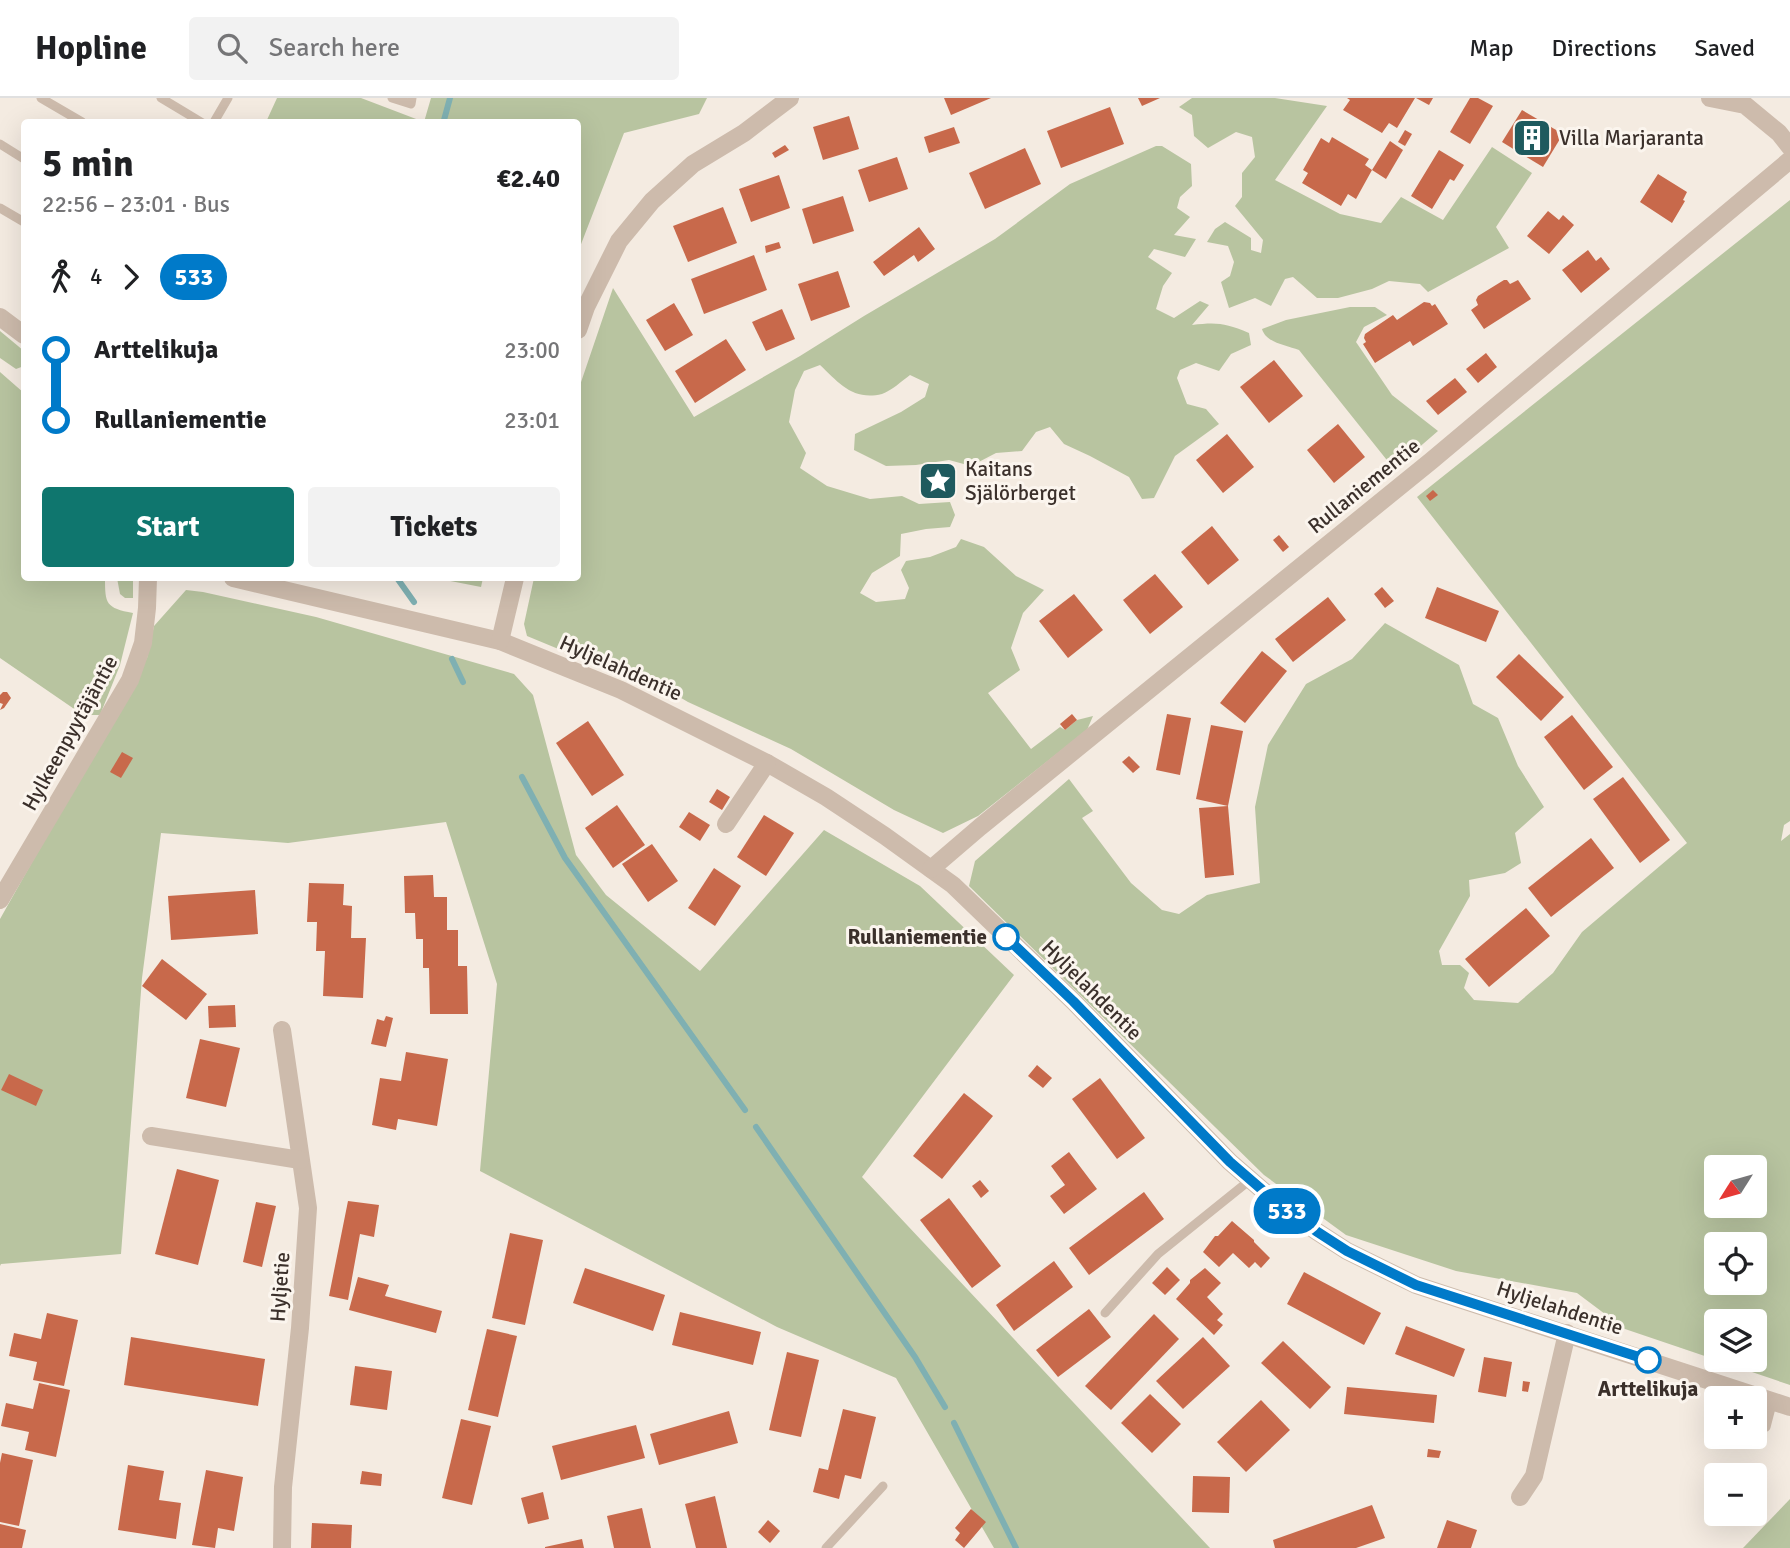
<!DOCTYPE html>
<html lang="en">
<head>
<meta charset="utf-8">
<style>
  :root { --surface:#fff; --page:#f2f2f2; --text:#202124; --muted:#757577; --line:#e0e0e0; --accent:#0f766e }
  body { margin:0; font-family:Signika,sans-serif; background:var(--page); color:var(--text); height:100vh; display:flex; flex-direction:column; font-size:26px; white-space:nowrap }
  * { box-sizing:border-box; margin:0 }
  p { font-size:23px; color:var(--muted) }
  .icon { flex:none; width:38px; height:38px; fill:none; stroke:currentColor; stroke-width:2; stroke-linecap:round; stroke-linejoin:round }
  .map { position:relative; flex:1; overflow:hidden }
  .panel { position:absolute; left:21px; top:21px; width:560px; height:462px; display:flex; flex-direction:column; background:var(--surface); border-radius:7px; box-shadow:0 7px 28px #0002 }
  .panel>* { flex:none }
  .badge { padding:0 14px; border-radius:23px; font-size:24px; line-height:46px }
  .needle { width:46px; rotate:233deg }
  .controls { position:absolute; left:1704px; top:1057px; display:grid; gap:14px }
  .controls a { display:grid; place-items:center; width:63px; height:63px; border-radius:7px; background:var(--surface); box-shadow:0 7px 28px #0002; font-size:35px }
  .map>.badge { position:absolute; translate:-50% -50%; box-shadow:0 0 0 4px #fff }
  .legs { display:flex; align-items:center; gap:10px; height:77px; padding:0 21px; font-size:23px }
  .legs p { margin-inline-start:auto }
  .summary { display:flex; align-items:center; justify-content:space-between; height:119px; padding:0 21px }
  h1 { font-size:38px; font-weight:700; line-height:52px }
  .cta { display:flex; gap:14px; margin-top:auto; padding:14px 21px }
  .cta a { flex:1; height:80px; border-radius:7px; background:var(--accent); color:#fff; font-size:28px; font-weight:700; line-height:80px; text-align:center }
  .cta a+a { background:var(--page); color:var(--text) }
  ul { padding:0 21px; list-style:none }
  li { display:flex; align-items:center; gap:24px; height:70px; font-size:26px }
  li i { display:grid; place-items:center; width:10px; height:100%; margin:0 9px; background:currentColor }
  li i::after { content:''; width:18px; height:18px; margin:-9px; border:5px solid; border-radius:50%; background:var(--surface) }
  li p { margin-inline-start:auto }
  li:first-child i { background:linear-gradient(#0000 50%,currentColor 0) }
  li:last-child i { background:linear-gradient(currentColor 50%,#0000 0) }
  header { display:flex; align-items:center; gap:42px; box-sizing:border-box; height:98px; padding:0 35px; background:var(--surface); border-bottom:2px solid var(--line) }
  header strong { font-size:33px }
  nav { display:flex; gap:38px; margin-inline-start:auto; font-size:24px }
  .search { width:490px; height:63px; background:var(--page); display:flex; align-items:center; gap:18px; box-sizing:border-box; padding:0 24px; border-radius:7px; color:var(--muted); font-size:26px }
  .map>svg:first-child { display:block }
  .green { fill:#b8c4a0; fill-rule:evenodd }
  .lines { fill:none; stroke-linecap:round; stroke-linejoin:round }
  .stream { stroke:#7fb0b2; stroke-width:6 }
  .building { fill:#c8694b }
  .service { stroke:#cdbbac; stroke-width:9 }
  .minor { stroke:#cdbbac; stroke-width:18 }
  .tertiary { stroke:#cdbbac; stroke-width:18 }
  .line-1-casing { stroke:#fff; stroke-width:16 }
  .line-1 { stroke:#007ac9; stroke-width:10 }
  .stop-1-dot { fill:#fff; stroke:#007ac9; stroke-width:3.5 }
  .labels { text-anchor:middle; stroke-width:6; stroke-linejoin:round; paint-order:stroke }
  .poi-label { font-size:21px; fill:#3b302b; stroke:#fbf5ee; text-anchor:start }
  .street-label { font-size:21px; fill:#3b302b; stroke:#fbf5ee }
  .stop-label { font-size:21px; font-weight:bold; fill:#3b302b; stroke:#fbf5ee; text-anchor:end }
</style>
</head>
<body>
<header>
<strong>Hopline</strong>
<div class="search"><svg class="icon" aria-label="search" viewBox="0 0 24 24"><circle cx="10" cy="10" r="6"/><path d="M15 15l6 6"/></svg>Search here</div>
<nav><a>Map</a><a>Directions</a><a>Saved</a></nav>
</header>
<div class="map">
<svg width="1790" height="1450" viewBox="0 0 1790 1450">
  <rect width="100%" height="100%" fill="#f4ebe1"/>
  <g class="green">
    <path d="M277,0h84l63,24 7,-24h276l-8,16 -75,19 -46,119v-130h-312z"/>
    <path d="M1192,0h83l52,8 -52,74 65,34 41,9 20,-26 42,23 49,-73 40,26 -36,54 13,21 -81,44 -8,-8 -31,-3 -17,8 -34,9h-21l-24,-21 -8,2 -14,27 -16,-8 -26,10 -8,-26 9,-6 4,-14 -6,-16 -21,-4 8,-13 10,-7 26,16v12l10,3 2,-13 -28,-34 7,-9v-24l13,-16 -3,-20 -16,-5 -28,16 -14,-12 -2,-21 -13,-8z"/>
    <path d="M1156,48h6l29,18 1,22 -12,11 -3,11 13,9 -16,18 22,4 -11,18 -31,-8 -6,8 24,16 -9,13 -7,23 18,9 26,-17 9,4 -17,20c25,-3 33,-2 57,8l2,12 -20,9 -12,17 -23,-8 -16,7 -3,8 10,26 19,5 13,15 -44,32 -21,42 -12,1 -13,-22 -39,-21 -26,-12 -14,-17 -14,5 -14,19 -26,2 -25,13 -22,-6 -33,5 -30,1 -32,-16 1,-16 46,-22 24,-15 4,-13 -19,-9c-8,6 -19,16 -28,19 -29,7 -43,-11 -62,-29l-16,6 -9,19 -6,32 17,31 -6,15 27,18 43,13 32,-3 17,8 31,-2 5,13 -5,12 -24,2 -25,5 -1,22 -28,17 -12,20 16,9 29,-3 4,-11 -8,-18 5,-9 24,-4 26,-10 5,-8 23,8 32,29 28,14 -21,23 -12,35 9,22 -32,23 43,56 29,-22 5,3 12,-10 16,-4 -6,14 -109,86 -35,17 -49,-23 -103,-61 -103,-47 -58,-34 -45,-8 -58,-24 -3,-12 10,-46h44v-187l35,-103 81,129 106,-61 64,-40 131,-77 75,-55z"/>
    <path d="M1790,102v621l-6,4 -3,16 9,-7v551l-165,-56 -48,-36 -121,-22 -110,-36 -82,-60 -295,-289 6,-25 94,-82 24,32 -11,7 49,65 31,27 17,4 28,-19 53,-12 -5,-76 13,-62 38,-61 46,-25 33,-36 74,42 14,39 25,14 20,48 26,41 -29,26 6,30 -16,10 -36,7 1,16 -31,55 3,14h18l9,8 -5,15 10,12 44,3 35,-30 29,-41 105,-89 -270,-346zM1717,1069h38v39h-38zM1717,1146h38v39h-38zM1717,1223h38v39h-38z"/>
    <path d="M1350,209h25l12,8 -23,12 -8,15 36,53 46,36 -44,38 -95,-119c-13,-5 -33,-7 -37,-21l24,-9z"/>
    <path d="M0,233l24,20v15l-8,3 -16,-11z"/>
    <path d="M0,274l24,21v185h81c0,26 1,30 28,35l-13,52 -20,50h-17l-83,-57z"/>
    <path d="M117,480h16v20h-8l-5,-4z"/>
    <path d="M435,480h48l-2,9z"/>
    <path d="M186,492l17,2 113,25 198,57 19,21 43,160 30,40 94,76 124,-141 96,56 94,89 -152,202 348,371h-216l-98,-170 -119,-51 -297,-156 17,-187 -51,-162 -158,21 -127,-10 -19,145 -21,276 -120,10 -1,2v-347l147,-261 7,-32z"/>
    <path d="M1790,1401v49h-47z"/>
  </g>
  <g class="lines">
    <g class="stream">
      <path d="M444,22l6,-22"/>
      <path d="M397,480l17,24"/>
      <path d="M452,561l11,23"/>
      <path d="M522,679l43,81 180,252"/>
      <path d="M756,1029l159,230 30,50"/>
      <path d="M954,1325l62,125"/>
    </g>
  </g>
  <g class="building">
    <path d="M944,0h47l-40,17z"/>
    <path d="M1138,0h22l-18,8z"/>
    <path d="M1347,0h68l-18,30 -8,-5 -7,10 -39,-23 7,-10z"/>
    <path d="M1416,0h17l-4,7z"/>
    <path d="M1470,0h8l15,8 -23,38 -20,-12z"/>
    <path d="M1110,9l14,37 -63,24 -14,-37z"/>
    <path d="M1522,12l41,24 -20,33 -41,-25z"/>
    <path d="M849,18l10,33 -36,11 -10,-33z"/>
    <path d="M954,29l6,16 -31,10 -5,-16z"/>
    <path d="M1405,32l7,4 -7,12 -7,-4z"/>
    <path d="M1332,39l37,22 -4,6 7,5 -16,29 -8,-5 -7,12 -39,-23 6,-10 -5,-3 18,-32 8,5z"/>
    <path d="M1390,43l13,9 -17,29 -14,-9z"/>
    <path d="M785,47l4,5 -14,8 -3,-5z"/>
    <path d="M1025,50l16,36 -56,25 -16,-36z"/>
    <path d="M1439,52l25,15 -10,16 -4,-2 -18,30 -21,-13z"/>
    <path d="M897,59l11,32 -39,13 -11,-32z"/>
    <path d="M1658,76l29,18 -4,8 2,1 -13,22 -32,-21z"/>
    <path d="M779,77l11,33 -39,14 -12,-33z"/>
    <path d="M843,98l11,35 -41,13 -11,-35z"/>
    <path d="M723,109l14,36 -49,19 -15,-36z"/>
    <path d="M1548,113l11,9 4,-5 11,10 -25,29 -22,-18z"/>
    <path d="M919,129l16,22 -17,13 -4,-7 -30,21 -11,-14z"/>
    <path d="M779,144l2,6 -15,5 -1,-7z"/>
    <path d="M1588,152l8,11 5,-4 9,12 -29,24 -19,-23z"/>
    <path d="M754,157l13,35 -63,24 -13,-35z"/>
    <path d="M838,173l12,36 -39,14 -13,-37z"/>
    <path d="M1504,182h3l3,4 8,-4 13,19 -47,30 -13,-19 7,-5 -2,-5 2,-4z"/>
    <path d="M1424,204l6,1 2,3 3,-2 13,20 -35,22 -3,-5 -35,22 -12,-19 3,-2 -2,-4 1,-4 28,-19 4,5z"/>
    <path d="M674,205l19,32 -28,16 -19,-31z"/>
    <path d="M782,211l13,30 -29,12 -14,-29z"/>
    <path d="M726,241l20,31 -51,33 -20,-32z"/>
    <path d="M1486,255l11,14 -19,16 -12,-14z"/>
    <path d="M1274,262l29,36 -34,27 -29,-36z"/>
    <path d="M1455,280l12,14 -29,23 -12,-14z"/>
    <path d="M1338,326l27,33 -31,26 -27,-33z"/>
    <path d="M1227,336l27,33 -31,26 -27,-33z"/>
    <path d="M1433,392l5,5 -8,6 -4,-5z"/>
    <path d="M1212,428l27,34 -31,25 -27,-33z"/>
    <path d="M1279,437l10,12 -6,5 -10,-12z"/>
    <path d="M1155,476l28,33 -33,27 -27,-34z"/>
    <path d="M1382,489l12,14 -9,7 -11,-14z"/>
    <path d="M1437,489l62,24 -13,31 -61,-24z"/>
    <path d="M1074,496l29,36 -35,28 -29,-37z"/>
    <path d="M1328,499l18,23 -53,42 -18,-23z"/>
    <path d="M1262,553l25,20 -42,52 -25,-20z"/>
    <path d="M1519,556l45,43 -23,24 -45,-44z"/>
    <path d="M3,594h4l4,6 -7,10 -4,2 3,-6 -3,-1v-8z"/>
    <path d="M1072,616l5,6 -12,10 -5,-6z"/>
    <path d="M1167,616l24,4 -11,57 -24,-5z"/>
    <path d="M1572,617l41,52 -29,23 -40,-53z"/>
    <path d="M588,623l36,54 -32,21 -36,-53z"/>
    <path d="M1211,627l32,6 -15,75 -32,-7z"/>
    <path d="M122,654l11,6 -12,20 -11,-6z"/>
    <path d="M1129,658l11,11 -7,6 -11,-11z"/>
    <path d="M1623,679l47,63 -30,23 -47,-64z"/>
    <path d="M717,691l13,8 -8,13 -13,-8z"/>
    <path d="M617,707l28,40 -32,23 -28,-40z"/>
    <path d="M1228,708l6,69 -29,3 -6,-70z"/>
    <path d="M689,714l21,13 -10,16 -21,-14z"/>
    <path d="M764,717l30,18 -28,43 -29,-19z"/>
    <path d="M1591,740l23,30 -63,49 -23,-29z"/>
    <path d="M652,746l26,37 -30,21 -26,-38z"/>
    <path d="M714,770l27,18 -26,40 -27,-18z"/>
    <path d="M433,777l1,22h13v33h11v36h9l1,48h-38l-1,-46h-6v-29h-7l-1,-26h-10l-1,-37z"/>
    <path d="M309,785l35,1 -1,21 9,1 -1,32h15l-3,60 -40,-2 2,-45h-9l1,-29h-10z"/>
    <path d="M255,792l3,44 -87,6 -3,-44z"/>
    <path d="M1526,810l24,28 -61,51 -24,-28z"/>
    <path d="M162,861l45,35 -21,26 -44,-34z"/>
    <path d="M235,907l1,22 -27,1 -1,-22z"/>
    <path d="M386,918l7,2 -7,29 -15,-3 6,-25 7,2z"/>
    <path d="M200,941l40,9 -14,59 -40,-9z"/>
    <path d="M406,954l42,7 -11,67 -39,-7 -2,11 -24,-5 8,-47 21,3z"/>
    <path d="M1037,967l15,13 -9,10 -15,-12z"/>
    <path d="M9,976l34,16 -7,16 -35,-16z"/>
    <path d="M1100,980l45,60 -28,21 -45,-60z"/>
    <path d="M964,995l29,23 -51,63 -29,-23z"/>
    <path d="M1069,1054l28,37 -33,25 -14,-18 15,-11 -14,-19z"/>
    <path d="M177,1071l42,11 -21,85 -43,-11z"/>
    <path d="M980,1082l9,11 -8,7 -9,-12z"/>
    <path d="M1144,1094l20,27 -75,56 -20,-27z"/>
    <path d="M949,1100l52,68 -29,22 -52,-68z"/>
    <path d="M348,1103l31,4 -5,32 -14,-3 -12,66 -19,-4z"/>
    <path d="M256,1104l20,4 -14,61 -19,-5z"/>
    <path d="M1232,1123l22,19v2l16,16 -9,10 -6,-6 -6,6 -16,-15 -14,14 -16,-15 12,-16h3z"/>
    <path d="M510,1135l33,7 -18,85 -33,-7z"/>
    <path d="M1054,1163l19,26 -59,44 -18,-26z"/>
    <path d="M1167,1169l13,13 -15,15 -13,-12z"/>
    <path d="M585,1170l80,27 -12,36 -80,-28z"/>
    <path d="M1205,1170l16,15 -14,14 16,17 -6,6 6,5 -9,10 -38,-36 14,-16v-3z"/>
    <path d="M1304,1174l77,41 -17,32 -77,-41z"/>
    <path d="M358,1179l31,8 -4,11 57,15 -6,22 -87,-23z"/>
    <path d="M1089,1211l22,28 -53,40 -22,-27z"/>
    <path d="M680,1214l81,20 -8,33 -81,-20z"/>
    <path d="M47,1215l31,7 -14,66 -31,-6 4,-18 -28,-6 5,-23 27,6z"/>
    <path d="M1154,1216l25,25 -68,71 -26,-24z"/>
    <path d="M1406,1228l59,23 -11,28 -59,-23z"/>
    <path d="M487,1231l30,7 -19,81 -30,-7z"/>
    <path d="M131,1239l134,22 -7,47 -134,-21z"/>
    <path d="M1203,1239l27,29 -47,43 -27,-28z"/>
    <path d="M1283,1243l48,46 -21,22 -49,-46z"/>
    <path d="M787,1254l32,8 -18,77 -32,-7z"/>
    <path d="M1484,1259l28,5 -6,35 -28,-5z"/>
    <path d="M355,1268l37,5 -5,39 -37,-5z"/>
    <path d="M1523,1283l7,1 -2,10 -6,-1z"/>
    <path d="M39,1285l31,7 -14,67 -31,-7 4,-18 -28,-6 5,-23 27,6z"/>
    <path d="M1347,1289l90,8 -3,28 -90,-9z"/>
    <path d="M1150,1296l31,30 -29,29 -31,-30z"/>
    <path d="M1261,1302l29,30 -44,42 -29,-30z"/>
    <path d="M843,1311l33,8 -15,62 -16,-4 -6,24 -26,-7 6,-24 9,2z"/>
    <path d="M729,1313l9,32 -79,22 -9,-31z"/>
    <path d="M461,1321l30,7 -19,79 -30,-7z"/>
    <path d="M636,1327l9,33 -84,22 -9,-34z"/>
    <path d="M1428,1351l13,2 -2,7 -12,-1z"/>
    <path d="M2,1355l31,7 -14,66 -19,-4v-59z"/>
    <path d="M128,1367l36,6 -5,29 22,3 -5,36 -58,-9z"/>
    <path d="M206,1372l37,7 -9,54 -16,-3 -3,20 -23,-3z"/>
    <path d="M362,1373l20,3 -1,12 -21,-2z"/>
    <path d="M1193,1378l37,1 -1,36 -37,-1z"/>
    <path d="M543,1394l6,27 -21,5 -7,-26z"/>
    <path d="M715,1398l12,52h-31l-11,-44z"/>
    <path d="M1372,1407l13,33 -29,10h-81l-2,-8z"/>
    <path d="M642,1410l9,40h-37l-7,-32z"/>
    <path d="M971,1411l15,13 -22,26 -9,-8 5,-7 -5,-5z"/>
    <path d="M768,1422l12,11 -10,12 -12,-11z"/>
    <path d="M1447,1422l30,10 -6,18h-34z"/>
    <path d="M312,1425l40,2 -1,23h-40z"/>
    <path d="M0,1426l26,6 -4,18h-22z"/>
    <path d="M582,1441l2,9h-39v-1z"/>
  </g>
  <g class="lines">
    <g class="service">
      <path d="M41,0l41,24"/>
      <path d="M161,0l40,24"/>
      <path d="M392,0l19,6 1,-6"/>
      <path d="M214,24l14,-24"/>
      <path d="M0,46l24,15"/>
      <path d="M0,110l24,14"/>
      <path d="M1105,1215l53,-59 92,-74"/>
      <path d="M1766,1329l7,-27"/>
      <path d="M826,1450l57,-62"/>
    </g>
    <g class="minor">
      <path d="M1710,0l35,7 34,28 11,14"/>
      <path d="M0,219l24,18"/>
      <path d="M578,232l8,-23 33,-66 33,-40 41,-37 51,-31 46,-35"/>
      <path d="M233,480l267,63 121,49 146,73 59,34 59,39 68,49 120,116 157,161 52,45 34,24 31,20 69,34 374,122"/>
      <path d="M500,543l15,-63"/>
      <path d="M726,726l41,-61"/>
      <path d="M931,771l49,-42 451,-366 359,-301"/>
      <path d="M282,932l26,178 -8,120 -17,159 -1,61"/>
      <path d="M151,1038l149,24"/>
      <path d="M1520,1399l14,-21 33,-143"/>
    </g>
    <path class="tertiary" d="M0,802l130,-220 13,-37 4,-35 1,-30"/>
  </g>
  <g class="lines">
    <g class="line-1-casing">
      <path id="line-1" d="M1006,839l67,64 157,161 52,45 34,24 31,20 69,34 232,75"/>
    </g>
    <use href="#line-1" class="line-1"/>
  </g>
  <defs>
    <g id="building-square" transform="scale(2.0125)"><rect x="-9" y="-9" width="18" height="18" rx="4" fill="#1f5a5e" stroke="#fbf5ee"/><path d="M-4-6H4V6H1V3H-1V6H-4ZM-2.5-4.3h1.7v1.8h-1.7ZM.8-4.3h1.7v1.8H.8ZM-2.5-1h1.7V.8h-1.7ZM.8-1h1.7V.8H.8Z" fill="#fff"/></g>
    <g id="sight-square" transform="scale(2.0125)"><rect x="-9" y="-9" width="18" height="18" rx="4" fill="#1f5a5e" stroke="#fbf5ee"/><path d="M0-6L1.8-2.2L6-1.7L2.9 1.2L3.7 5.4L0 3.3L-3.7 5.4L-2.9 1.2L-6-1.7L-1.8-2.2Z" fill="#fff"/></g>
  </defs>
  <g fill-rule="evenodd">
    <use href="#building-square" x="1532" y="40"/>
    <use href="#sight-square" x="938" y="383"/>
  </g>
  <g class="stop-1-dot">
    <circle cx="1006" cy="839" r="12"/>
    <circle cx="1648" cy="1262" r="12"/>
  </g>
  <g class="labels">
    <g class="poi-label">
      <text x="1559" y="47">Villa Marjaranta</text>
      <text x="965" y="378">Kaitans<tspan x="965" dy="24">Själörberget</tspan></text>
    </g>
    <g class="street-label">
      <text transform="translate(1364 388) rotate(-39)" y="7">Rullaniementie</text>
      <text transform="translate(621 570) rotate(24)" y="7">Hyljelahdentie</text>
      <text transform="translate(70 635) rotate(-61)" y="7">Hylkeenpyytäjäntie</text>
      <text transform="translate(1092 892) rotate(45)" y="7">Hyljelahdentie</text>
      <text transform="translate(280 1189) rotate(-86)" y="7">Hyljetie</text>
      <text transform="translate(1560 1210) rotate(18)" y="7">Hyljelahdentie</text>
    </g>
    <g class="stop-label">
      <text x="987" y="846">Rullaniementie</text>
      <text x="1648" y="1298" text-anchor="middle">Arttelikuja</text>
    </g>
  </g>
</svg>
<div class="controls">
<a><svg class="needle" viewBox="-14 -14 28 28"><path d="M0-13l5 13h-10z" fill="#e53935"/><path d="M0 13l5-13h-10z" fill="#757577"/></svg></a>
<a><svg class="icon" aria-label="locate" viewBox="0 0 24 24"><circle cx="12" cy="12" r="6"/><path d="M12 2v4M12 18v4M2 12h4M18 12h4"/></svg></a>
<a><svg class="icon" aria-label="layers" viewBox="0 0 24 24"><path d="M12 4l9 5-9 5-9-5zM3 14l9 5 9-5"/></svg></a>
<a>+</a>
<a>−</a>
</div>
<b class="badge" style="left:1287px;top:1113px;background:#007ac9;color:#fff">533</b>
<section class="panel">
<div class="summary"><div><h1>5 min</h1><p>22:56 – 23:01 · Bus</p></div><b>€2.40</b></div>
<div class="legs"><svg class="icon" aria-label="walk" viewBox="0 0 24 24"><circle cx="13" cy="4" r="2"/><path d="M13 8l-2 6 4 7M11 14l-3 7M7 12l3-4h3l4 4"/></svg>4<svg class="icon" aria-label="forward" viewBox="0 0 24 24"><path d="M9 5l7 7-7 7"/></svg><b class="badge" style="background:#007ac9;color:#fff">533</b></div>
<ul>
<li><i style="color:#007ac9"></i><b>Arttelikuja</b><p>23:00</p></li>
<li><i style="color:#007ac9"></i><b>Rullaniementie</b><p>23:01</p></li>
</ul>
<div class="cta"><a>Start</a><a>Tickets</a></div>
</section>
</div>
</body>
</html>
